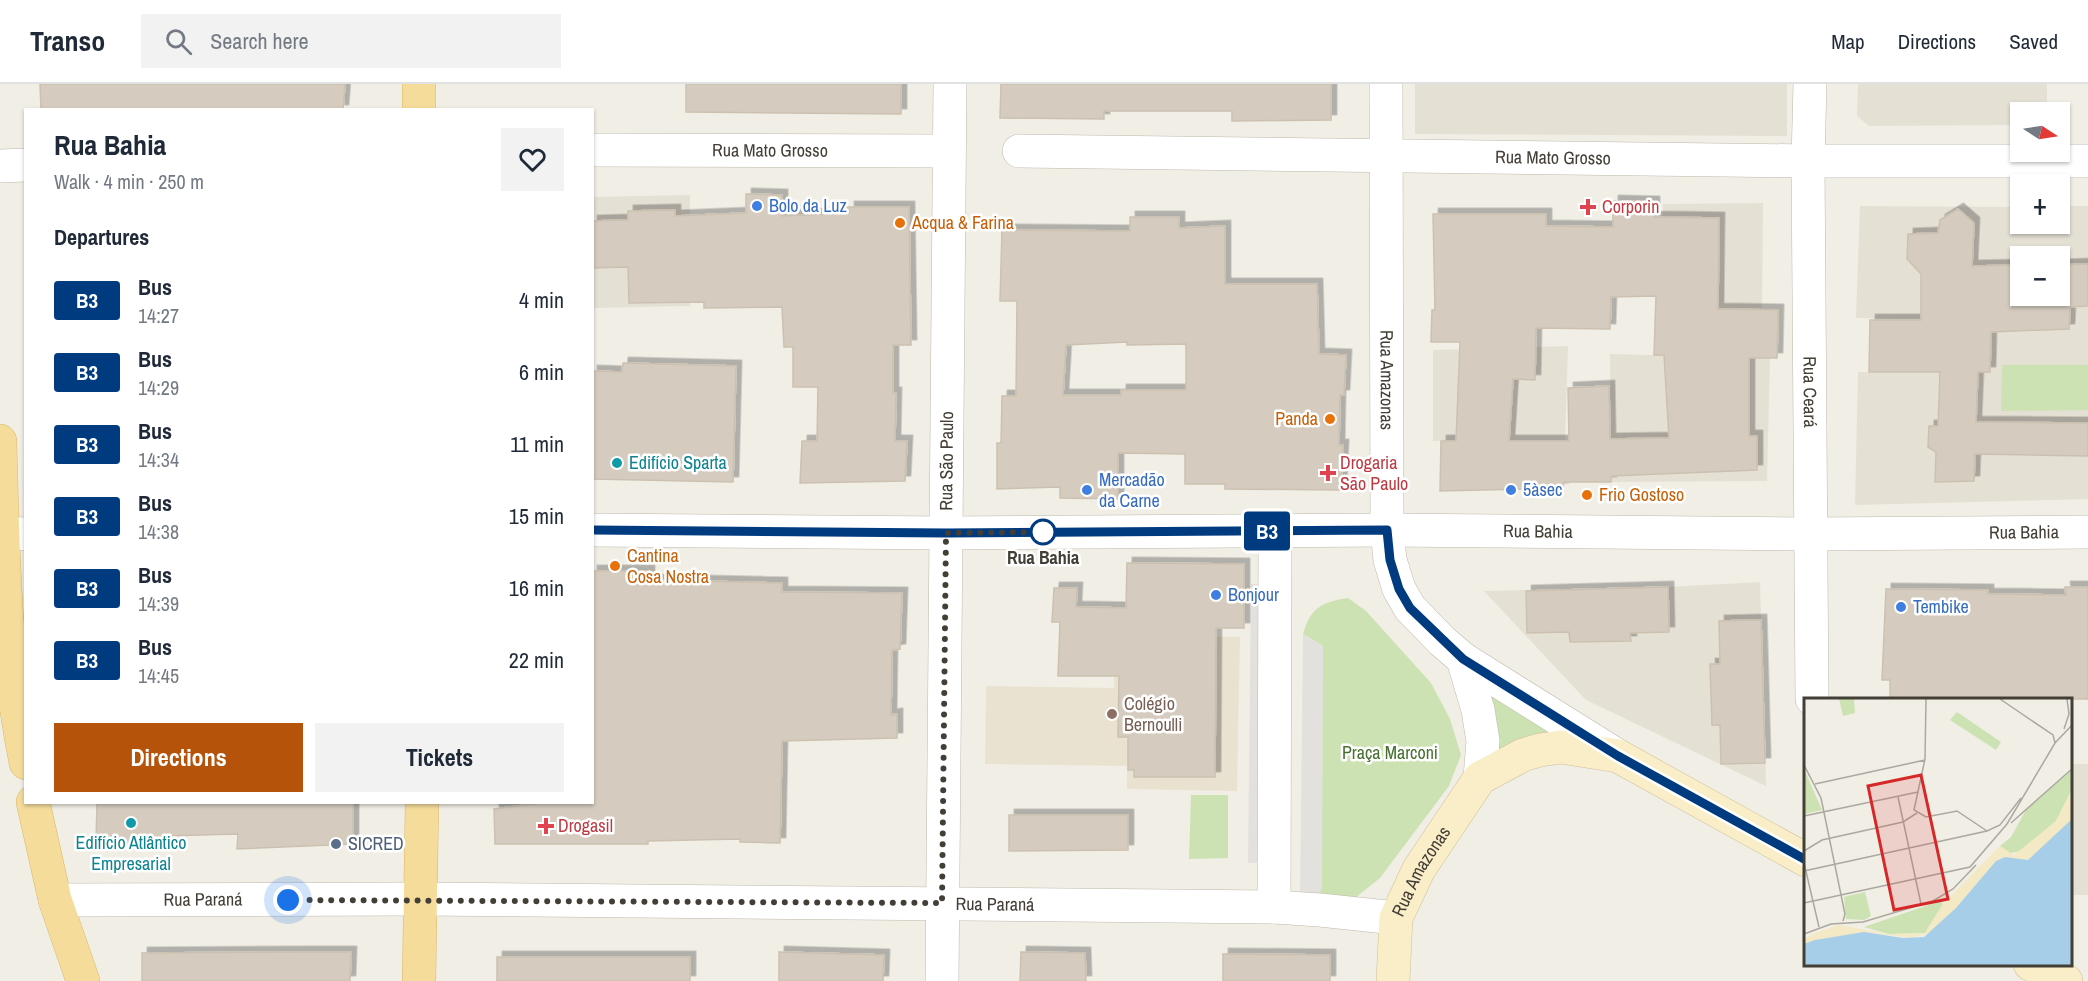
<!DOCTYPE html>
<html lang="en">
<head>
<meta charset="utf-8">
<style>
  :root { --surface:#fff; --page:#f2f2f3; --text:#1f2937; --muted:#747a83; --line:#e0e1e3; --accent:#b45309 }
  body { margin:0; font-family:"Archivo Narrow",sans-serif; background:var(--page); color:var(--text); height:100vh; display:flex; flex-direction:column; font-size:22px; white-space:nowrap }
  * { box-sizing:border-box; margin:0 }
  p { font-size:20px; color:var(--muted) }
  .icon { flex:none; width:33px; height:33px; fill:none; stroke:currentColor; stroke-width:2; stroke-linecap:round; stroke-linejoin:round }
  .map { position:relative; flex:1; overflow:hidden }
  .drawer { position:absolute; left:24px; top:24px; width:570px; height:696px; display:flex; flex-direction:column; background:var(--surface); border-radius:0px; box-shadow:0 2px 4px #0004 }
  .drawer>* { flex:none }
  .badge { padding:0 12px; border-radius:4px; font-size:21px; line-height:39px }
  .needle { width:39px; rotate:102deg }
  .tools { position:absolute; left:2010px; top:18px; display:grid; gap:12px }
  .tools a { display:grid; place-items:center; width:60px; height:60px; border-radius:0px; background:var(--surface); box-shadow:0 2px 4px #0004; font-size:30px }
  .you { position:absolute; width:30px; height:30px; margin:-15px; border:4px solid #fff; border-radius:50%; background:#1a73e8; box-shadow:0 0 0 9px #1a73e833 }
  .map>.badge { position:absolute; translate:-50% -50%; box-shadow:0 0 0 3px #fff }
  h2 { padding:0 30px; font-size:22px; line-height:54px }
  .round { display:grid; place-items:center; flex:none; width:63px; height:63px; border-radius:0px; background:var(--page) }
  .head { display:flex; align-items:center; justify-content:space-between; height:102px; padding:0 30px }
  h1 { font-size:28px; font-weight:700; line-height:45px }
  .primary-button { display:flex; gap:12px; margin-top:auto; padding:12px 30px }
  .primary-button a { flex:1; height:69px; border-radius:0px; background:var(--accent); color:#fff; font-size:24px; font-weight:700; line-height:69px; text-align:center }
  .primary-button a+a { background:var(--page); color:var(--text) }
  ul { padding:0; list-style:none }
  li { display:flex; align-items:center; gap:18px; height:72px; padding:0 30px }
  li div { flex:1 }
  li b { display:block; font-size:22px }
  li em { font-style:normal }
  li .badge { min-width:66px; font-weight:700; text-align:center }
  header { display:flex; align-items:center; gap:36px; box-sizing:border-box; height:84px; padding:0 30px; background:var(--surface); border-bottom:2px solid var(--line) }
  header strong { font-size:28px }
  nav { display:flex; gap:33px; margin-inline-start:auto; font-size:21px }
  .search { width:420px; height:54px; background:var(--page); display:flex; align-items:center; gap:15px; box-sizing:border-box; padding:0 21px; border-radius:0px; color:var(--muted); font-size:22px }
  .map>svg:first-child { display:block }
  .residential { fill:#e5e0d4; fill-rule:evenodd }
  .education { fill:#e9e2d1 }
  .green { fill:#cce2b2 }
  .parking { fill:#e3e1de }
  .building { fill:#d5ccbf; stroke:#ccc1b0; stroke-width:1.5; fill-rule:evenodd; filter:url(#shadow) }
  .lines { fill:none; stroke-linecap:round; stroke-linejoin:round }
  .minor-casing { stroke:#bfb8ac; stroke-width:34 }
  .tertiary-casing { stroke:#bfb8ac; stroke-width:34 }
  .secondary-casing { stroke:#cdc099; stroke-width:34 }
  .primary-casing { stroke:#d8b86d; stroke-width:34 }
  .minor { stroke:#fff; stroke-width:33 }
  .tertiary { stroke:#fff; stroke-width:33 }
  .secondary { stroke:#f9eec8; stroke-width:33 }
  .primary { stroke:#f5dc9b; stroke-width:33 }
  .line-casing { stroke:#fff; stroke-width:14 }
  .line { stroke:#003b80; stroke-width:9 }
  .walk { stroke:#433e36; stroke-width:6; stroke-dasharray:0 10.8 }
  .shop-dot { fill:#3f7fe0; stroke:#fff; stroke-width:2 }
  .health-dot { fill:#e0444e; stroke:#fff; stroke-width:2 }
  .food-dot { fill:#e8710a; stroke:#fff; stroke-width:2 }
  .culture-dot { fill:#0f9aa8; stroke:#fff; stroke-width:2 }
  .stop-dot { fill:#fff; stroke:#003b80; stroke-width:3 }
  .education-dot { fill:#8d6e63; stroke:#fff; stroke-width:2 }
  .service-dot { fill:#5c6f8a; stroke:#fff; stroke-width:2 }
  .labels { text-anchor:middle; stroke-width:5; stroke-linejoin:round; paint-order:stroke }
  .street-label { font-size:18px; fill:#433e36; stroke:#fff }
  .shop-label { font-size:18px; fill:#366cbe; stroke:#fff; text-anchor:start }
  .health-label { font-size:18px; fill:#be3a42; stroke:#fff; text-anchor:start }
  .food-label { font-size:18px; fill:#c56008; stroke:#fff; text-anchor:start }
  .culture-label { font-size:18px; fill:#0d838f; stroke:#fff; text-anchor:start }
  .stop-label { font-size:18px; font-weight:bold; fill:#433e36; stroke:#fff }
  .education-label { font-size:18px; fill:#785e54; stroke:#fff; text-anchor:start }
  .park-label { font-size:18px; fill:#47702f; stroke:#fff }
  .service-label { font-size:18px; fill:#4e5e75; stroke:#fff; text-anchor:start }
  .inset-road { fill:none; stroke:#aba8a0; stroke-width:1.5 }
  .view { fill:#d62828; fill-opacity:0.15; stroke:#d62828; stroke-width:3 }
  .inset-edge { fill:none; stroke:#433e36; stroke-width:3 }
</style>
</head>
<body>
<header>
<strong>Transo</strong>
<div class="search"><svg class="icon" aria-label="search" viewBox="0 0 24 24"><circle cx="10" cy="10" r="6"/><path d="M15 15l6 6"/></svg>Search here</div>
<nav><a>Map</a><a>Directions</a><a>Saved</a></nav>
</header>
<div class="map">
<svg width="2088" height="897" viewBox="0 0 2088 897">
  <defs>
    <filter id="shadow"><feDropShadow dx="5.5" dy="-5.5" stdDeviation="0" flood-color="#0004"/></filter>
  </defs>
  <rect width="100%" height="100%" fill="#f1eee6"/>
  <g class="residential">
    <path d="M1415,0h372v52l-372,-2z"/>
    <path d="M1858,0h189v27l-27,1v13l-151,1 -12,-10z"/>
    <path d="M690,111v111l-97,2 -1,-111z"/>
    <path d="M1763,119l-1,107 -101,-2 2,-104z"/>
    <path d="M1860,122l160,1v17h40v-18h28v293l-233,6 3,-133h131l2,-52 -135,-2zM2020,172h40v40h-40z"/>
    <path d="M1568,262l-3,95h-132v-91z"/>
    <path d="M1610,270l160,4 -3,123 -156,1z"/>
    <path d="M1760,498l6,204 -180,-86 -102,-109 184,-4z"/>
    <rect x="2072" y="680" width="16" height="131"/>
  </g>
  <path class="education" d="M1115,551l125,2 -3,154 -110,-2v-23l-142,-2 1,-78 128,2z"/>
  <g class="green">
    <path d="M2002,281h86v45l-87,1z"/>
    <path d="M1348,514l18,13 65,72 19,36 11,36 -12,31 -69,92 -30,24 -36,-3 9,-253 -20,-12c8,-27 19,-32 45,-36z"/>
    <path d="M1479,596l83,55 -65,14z"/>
    <path d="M1191,711h37v63l-39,1z"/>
  </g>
  <g class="parking">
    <path d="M1251,500h19l-2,278 -20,1z"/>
    <path d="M1303,550l20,12 -1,243 -8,10 -14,-6z"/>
  </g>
  <g class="building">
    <path d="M40,0h305l-2,26h-302z"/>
    <path d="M686,0h215v30l-215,-2z"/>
    <path d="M1001,0h330v36l-99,1v-10h-128v8l-104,-1z"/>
    <path d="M746,110l36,1v21l67,-3v-6h60l2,138h-18v48h3l-1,48h12l-2,40 -105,2 2,-42h15l1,-54h-25v-40h-9l-2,-40 -78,1v-6l-75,1 -1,-36 -36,1v-47l36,-1v-9l47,-1v6l71,-3z"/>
    <path d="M1613,117l41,1v15l65,1 -1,91 60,1 -1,48h-28v78h8v34l-146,6v6h-47l-1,6 -123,3 1,-50h15l4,-99h-29l1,-32h3l-2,-96h113v12l67,1zM1656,212l-2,59h10l5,83 -59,1 -1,-53 -41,2 1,53h-60l4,-62 22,1 1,-52 74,1 1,-32z"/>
    <path d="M1958,125l16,14 -2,43 48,-1v31h40v-31l28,-1v42l-18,1 -1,22 -78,3 -1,40h-12l-2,50 112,1v33l-113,-2 -1,27 -39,1 1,-30 -8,-5 1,-21h9l2,-54h-71l1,-52h51v-46l-14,-15 1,-25 30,-1 2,-13z"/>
    <path d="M1130,133h49v11l46,-2v58h92l2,70 27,1 -2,40h-4l-1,50h4l-2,45 -116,-1v-5h-40v-30l-67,-1v46l-58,-1v-11l-63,2v-46h4l1,-47h14l1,-95h-17l2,-71 128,1zM1127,258v3l59,-1v46h-65v5h-58l3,-50z"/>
    <path d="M623,279l113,3 -3,116 -141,-3v-108l30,1z"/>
    <path d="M1127,479l117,1v64h-28l-1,149h-81v-7h-6v-33h-10l1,-61h-61l2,-54h-8l2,-34h23l-1,19 50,1z"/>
    <path d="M592,487h57v9l133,3v9l120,1 -2,56 -8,1 -1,65 6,-1v24l-115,3 -2,102 -40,-1v-3l-92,2v3h-153l-1,-35 56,-7h42z"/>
    <path d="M1668,503l1,45 -39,1 1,8 -61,1 -1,-10 -42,1 -1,-42z"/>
    <path d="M2065,503h23v112h-198v-19h-8l4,-91 102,1v4l78,1z"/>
    <path d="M1761,536l4,143 -44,1 -1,-39h-8l-2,-61h10l-1,-43z"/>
    <path d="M97,718h256v42l-116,5 1,-15 -73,2v9l-69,-2z"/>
    <path d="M1009,731h119v35l-119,1z"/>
    <path d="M298,868h53l-1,29h-208v-28z"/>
    <path d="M779,868l105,3 -1,26h-104z"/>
    <path d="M1021,868l64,1 1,28h-66z"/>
    <path d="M1223,870l107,1v26h-107z"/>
    <rect x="497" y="873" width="193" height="24"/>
  </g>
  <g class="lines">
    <g class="minor-casing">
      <g id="minor">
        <path id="s1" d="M592,66l357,1"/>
        <path id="s2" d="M1019,67l789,10h280"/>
        <path d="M0,82l26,-1"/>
        <path id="s3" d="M1810,450l278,-2"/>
        <path id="s4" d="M55,816l366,-1 853,8 46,3 76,8"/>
        <path d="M1274,823l1,-376"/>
      </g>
    </g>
    <g class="tertiary-casing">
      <g id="tertiary">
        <path id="s5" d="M1386,0l1,446 3,30 9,29 11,19 32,33 21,18 155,97"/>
        <path id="s6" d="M1810,0l-2,77 4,538"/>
        <path id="s7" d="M592,446l354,3 441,-3 423,4"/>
        <path d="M2,449l24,1"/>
        <path d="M1463,575l15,51 5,31 -3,37"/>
        <path id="s8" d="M942,897l8,-897"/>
      </g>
    </g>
    <g class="secondary-casing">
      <g id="secondary">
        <path d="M2030,880l36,17"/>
        <path id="s9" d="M1393,897l3,-63 23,-49 61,-91 43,-23 17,-5 21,-3 57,9 188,104"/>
      </g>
    </g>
    <g class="primary-casing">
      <g id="primary">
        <path d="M419,0v26"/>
        <path d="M0,357c3,108 4,216 26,322"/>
        <path d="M33,718l22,98 28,81"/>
        <path d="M419,897l3,-179"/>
      </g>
    </g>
    <use href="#minor" class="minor"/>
    <use href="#tertiary" class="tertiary"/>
    <use href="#secondary" class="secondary"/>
    <use href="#primary" class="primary"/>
  </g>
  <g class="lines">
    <g class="line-casing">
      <path id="line" d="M592,446l354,3 441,-3 3,30 9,29 11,19 53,51 155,97 188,104"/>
    </g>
    <use href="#line" class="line"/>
    <path class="walk" d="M288,816l654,3 4,-370 97,-1"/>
  </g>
  <g class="shop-dot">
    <circle cx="757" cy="122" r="6"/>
    <circle cx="1087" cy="406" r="6"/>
    <circle cx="1511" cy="406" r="6"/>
    <circle cx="1216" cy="511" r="6"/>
    <circle cx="1901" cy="523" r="6"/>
  </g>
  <g class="health-dot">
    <path d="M1585 114h6v6h6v6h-6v6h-6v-6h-6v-6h6z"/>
    <path d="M1325 380h6v6h6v6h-6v6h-6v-6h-6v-6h6z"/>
    <path d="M543 733h6v6h6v6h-6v6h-6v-6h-6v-6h6z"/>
  </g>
  <g class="food-dot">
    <circle cx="900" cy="139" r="6"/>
    <circle cx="1330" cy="335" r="6"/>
    <circle cx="1587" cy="411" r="6"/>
    <circle cx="615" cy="482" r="6"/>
  </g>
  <g class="culture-dot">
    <circle cx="617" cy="379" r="6"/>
    <circle cx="131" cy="739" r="6"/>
  </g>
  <circle class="stop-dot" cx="1043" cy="448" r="12"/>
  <circle class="education-dot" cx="1112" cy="630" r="6"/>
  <circle class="service-dot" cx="336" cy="760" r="6"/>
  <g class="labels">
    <g class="street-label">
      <text dy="6" stroke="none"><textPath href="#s1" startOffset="178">Rua Mato Grosso</textPath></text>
      <text dy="6" stroke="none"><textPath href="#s2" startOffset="534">Rua Mato Grosso</textPath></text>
      <text dy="6" stroke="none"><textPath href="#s5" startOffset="296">Rua Amazonas</textPath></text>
      <text dy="6" stroke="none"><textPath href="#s6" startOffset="308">Rua Ceará</textPath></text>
      <text dy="6" stroke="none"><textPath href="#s8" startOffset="520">Rua São Paulo</textPath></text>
      <text dy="6" stroke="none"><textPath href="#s7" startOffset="946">Rua Bahia</textPath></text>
      <text dy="6" stroke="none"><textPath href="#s3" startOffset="214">Rua Bahia</textPath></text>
      <text dy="6" stroke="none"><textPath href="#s9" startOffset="116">Rua Amazonas</textPath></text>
      <text dy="6" stroke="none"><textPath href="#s4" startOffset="148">Rua Paraná</textPath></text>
      <text dy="6" stroke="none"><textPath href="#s4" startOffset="940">Rua Paraná</textPath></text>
    </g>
    <g class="shop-label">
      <text x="769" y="128">Bolo da Luz</text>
      <text x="1099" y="402">Mercadão<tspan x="1099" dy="21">da Carne</tspan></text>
      <text x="1523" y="412">5àsec</text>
      <text x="1228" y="517">Bonjour</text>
      <text x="1913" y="529">Tembike</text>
    </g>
    <g class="health-label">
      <text x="1602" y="129">Corporin</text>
      <text x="1340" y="385">Drogaria<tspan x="1340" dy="21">São Paulo</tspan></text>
      <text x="558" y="748">Drogasil</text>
    </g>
    <g class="food-label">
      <text x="912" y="145">Acqua &amp; Farina</text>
      <text x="1318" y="341" text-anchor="end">Panda</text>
      <text x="1599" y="417">Frio Gostoso</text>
      <text x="627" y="478">Cantina<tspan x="627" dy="21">Cosa Nostra</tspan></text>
    </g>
    <g class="culture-label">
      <text x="629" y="385">Edifício Sparta</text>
      <text x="131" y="765" text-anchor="middle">Edifício Atlântico<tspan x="131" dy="21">Empresarial</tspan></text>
    </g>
    <g class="stop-label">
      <text x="1043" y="480">Rua Bahia</text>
    </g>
    <g class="education-label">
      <text x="1124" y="626">Colégio<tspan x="1124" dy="21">Bernoulli</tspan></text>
    </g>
    <g class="park-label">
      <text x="1390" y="675">Praça Marconi</text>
    </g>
    <g class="service-label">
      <text x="348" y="766">SICRED</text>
    </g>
  </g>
  <g transform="translate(1804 614)">
    <rect width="268" height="268" fill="#f1eee6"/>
    <path d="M35,1h15l1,14 -12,3zM153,14l44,30 -5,8 -46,-30zM0,71l18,41 -18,4zM268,72v19l-16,32 -35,30 -15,3 -6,-8 11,-9 15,-27zM61,194l6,24 -7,4 -18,-1 -2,-22zM136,203l3,3 -18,29 -36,1 -25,-7z" fill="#cce2b2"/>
    <path d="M268,91v30l-8,10 -36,31 -23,-3 -9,4 -7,13 -56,58 -21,6 -48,-6 -60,12v-5l11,-6 24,-8 50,9 36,-1 18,-29 57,-58 14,9 42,-34z" fill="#f3e9c4"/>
    <path d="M268,121v147h-268v-22l11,-4 49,-8 39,6 21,-1 32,-29 40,-47 9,-4 23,3z" fill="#a7cee9"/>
    <path class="inset-road" d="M122,1l-1,60 -11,51 12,7 31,-6 30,20M196,1l53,36 2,8M260,31l5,-15 -2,-15M0,67l17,33 24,116 -2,7M11,86l110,-24M94,99l23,107M0,118l114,-24M207,125l62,-55M0,153l18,-11 81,-18 14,-9M0,165l15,64M0,173l183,-40 13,-6 21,-27M0,205l166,-36 37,-43 48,-81 18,-19M0,236l27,-10 32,-2 70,-21 20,-12 23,-24"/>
    <path class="view" d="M117,77l27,124 -54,11 -26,-124z"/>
    <rect width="268" height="268" class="inset-edge"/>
  </g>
</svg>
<div class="tools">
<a><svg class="needle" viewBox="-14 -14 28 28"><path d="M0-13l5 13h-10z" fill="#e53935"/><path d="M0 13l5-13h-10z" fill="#747a83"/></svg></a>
<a>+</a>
<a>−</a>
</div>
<div class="you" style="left:288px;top:816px"></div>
<b class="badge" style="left:1267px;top:447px;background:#003b80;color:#fff">B3</b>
<section class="drawer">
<div class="head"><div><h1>Rua Bahia</h1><p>Walk · 4 min · 250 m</p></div><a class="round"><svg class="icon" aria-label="heart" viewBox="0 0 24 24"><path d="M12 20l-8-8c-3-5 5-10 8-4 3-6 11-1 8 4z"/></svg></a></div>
<h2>Departures</h2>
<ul>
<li><span class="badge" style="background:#003b80;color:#fff">B3</span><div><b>Bus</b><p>14:27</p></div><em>4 min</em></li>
<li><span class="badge" style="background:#003b80;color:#fff">B3</span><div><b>Bus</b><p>14:29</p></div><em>6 min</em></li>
<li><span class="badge" style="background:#003b80;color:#fff">B3</span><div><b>Bus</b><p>14:34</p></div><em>11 min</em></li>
<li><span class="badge" style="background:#003b80;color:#fff">B3</span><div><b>Bus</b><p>14:38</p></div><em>15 min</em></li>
<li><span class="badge" style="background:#003b80;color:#fff">B3</span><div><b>Bus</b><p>14:39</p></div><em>16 min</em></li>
<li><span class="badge" style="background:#003b80;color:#fff">B3</span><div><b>Bus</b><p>14:45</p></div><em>22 min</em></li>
</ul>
<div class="primary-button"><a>Directions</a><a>Tickets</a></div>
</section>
</div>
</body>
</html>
